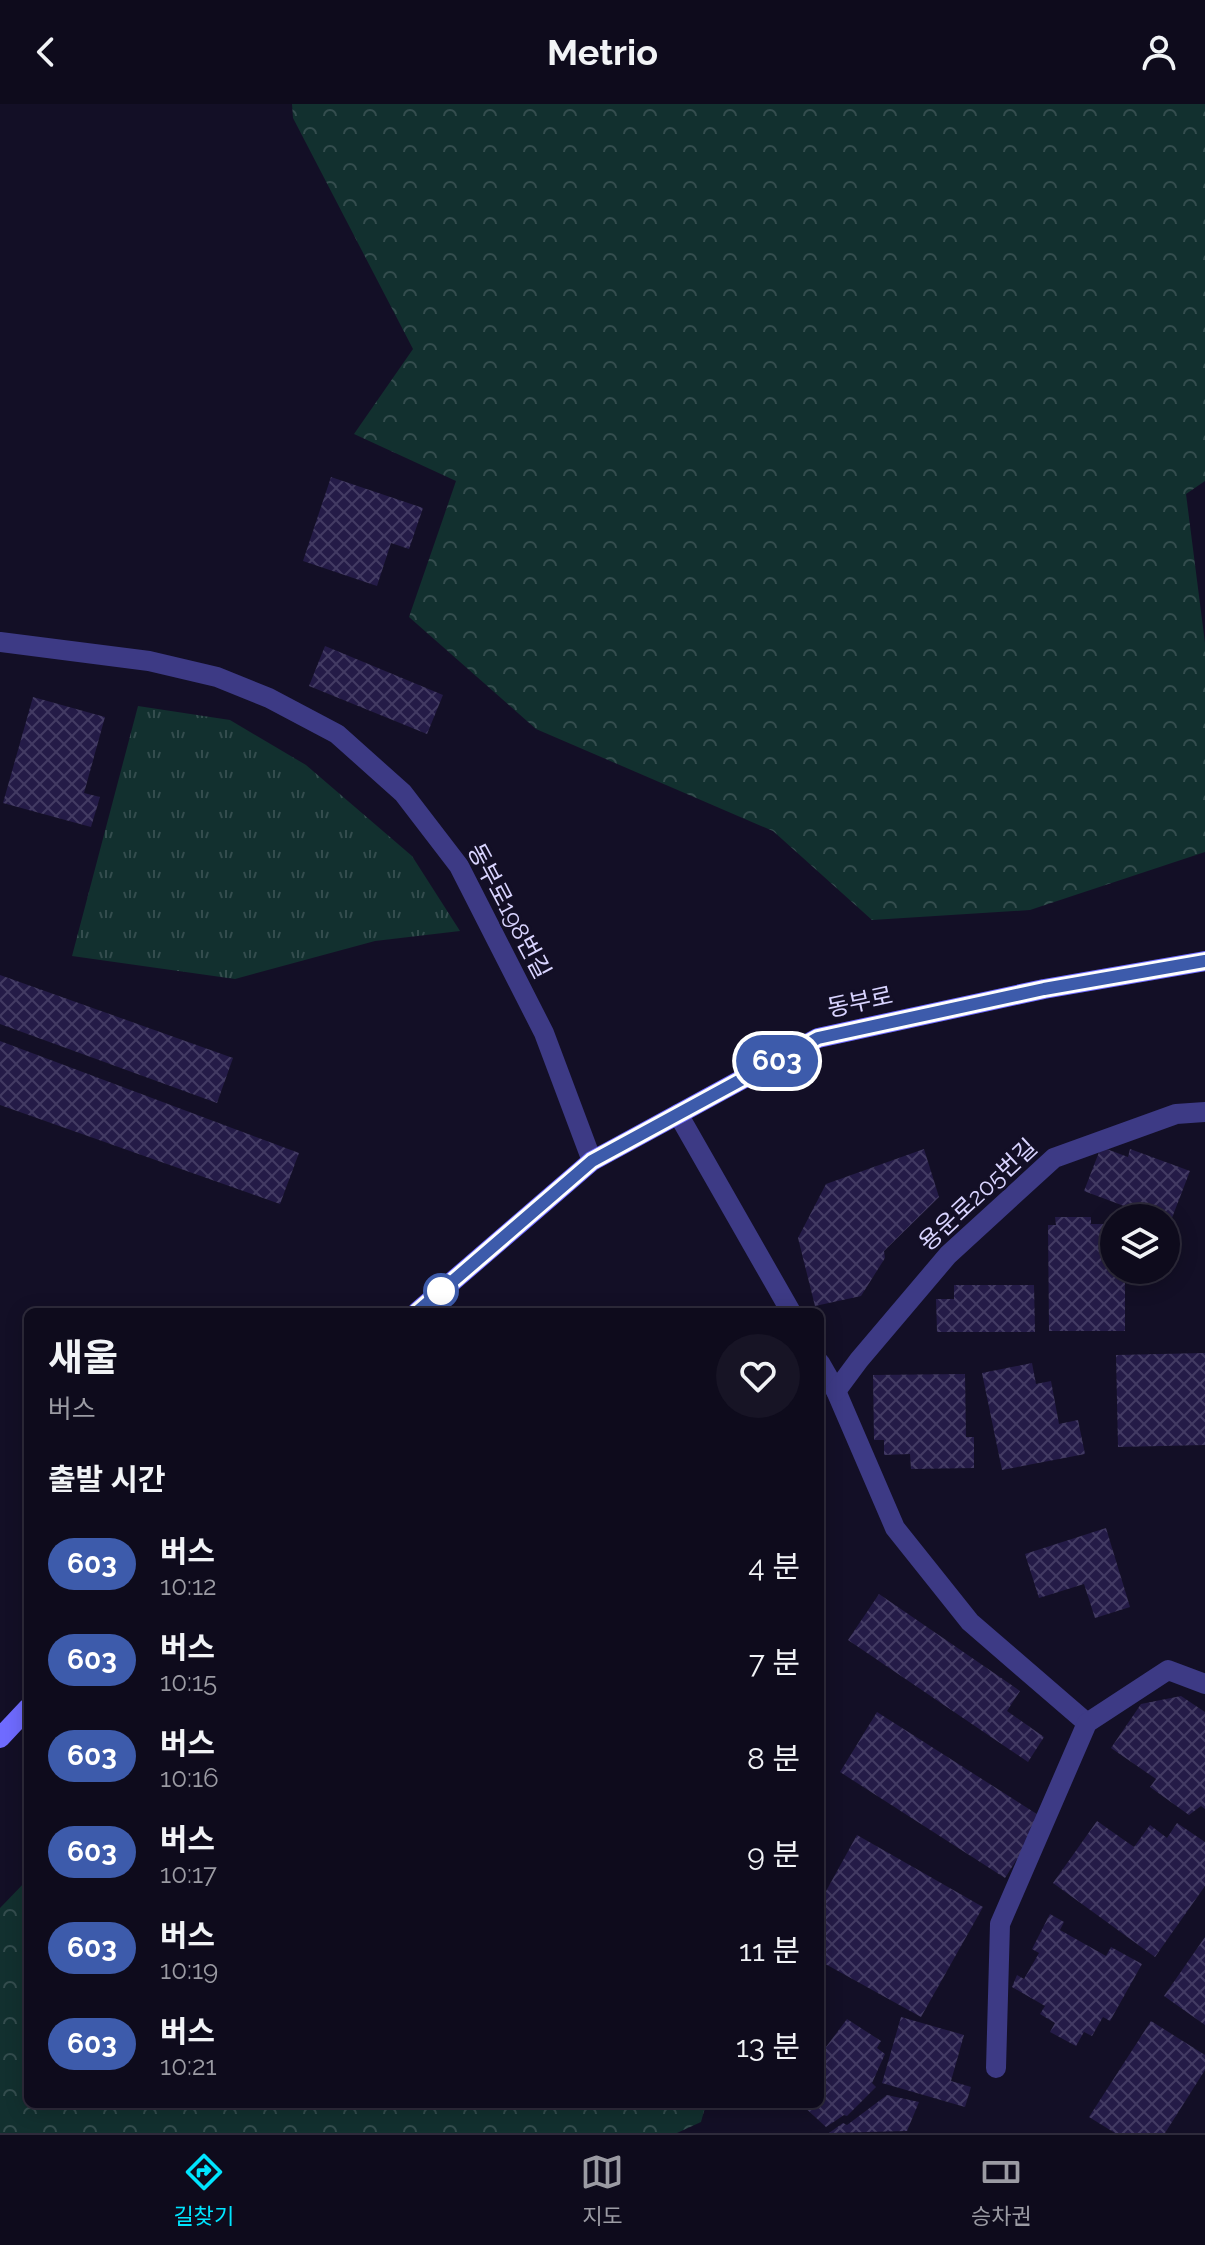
<!DOCTYPE html>
<html lang="ko">
<head>
<meta charset="utf-8">
<style>
  :root { --surface:#0e0b1c; --page:#171425; --text:#f1f3f6; --muted:#9b9ba3; --line:#2e2b3b; --accent:#00e5ff }
  body { margin:0; font-family:Raleway,"Noto Sans KR",sans-serif; background:var(--page); color:var(--text); height:100vh; display:flex; flex-direction:column; font-size:30px; white-space:nowrap }
  * { box-sizing:border-box; margin:0 }
  p { font-size:26px; color:var(--muted) }
  .icon { flex:none; width:44px; height:44px; fill:none; stroke:currentColor; stroke-width:2; stroke-linecap:round; stroke-linejoin:round }
  .map { position:relative; flex:1; overflow:hidden }
  .details { position:absolute; left:24px; top:1204px; width:800px; height:800px; display:flex; flex-direction:column; background:var(--surface); border-radius:12px; box-shadow:0 4px 20px #0003,0 0 0 2px var(--line) }
  .details>* { flex:none }
  .badge { padding:0 16px; border-radius:26px; font-size:28px; line-height:52px }
  .fabs { position:absolute; left:1100px; top:1100px; display:grid; gap:16px }
  .fabs a { display:grid; place-items:center; width:80px; height:80px; border-radius:50%; background:var(--surface); box-shadow:0 4px 20px #0003,0 0 0 2px var(--line); font-size:40px }
  .map>.badge { position:absolute; translate:-50% -50%; box-shadow:0 0 0 4px #fff }
  h2 { padding:0 24px; font-size:30px; line-height:72px }
  .round { display:grid; place-items:center; flex:none; width:84px; height:84px; border-radius:42px; background:var(--page) }
  .headline { display:flex; align-items:center; justify-content:space-between; height:136px; padding:0 24px }
  h1 { font-size:38px; font-weight:700; line-height:60px }
  ul { padding:0; list-style:none }
  li { display:flex; align-items:center; gap:24px; height:96px; padding:0 24px }
  li div { flex:1 }
  li b { display:block; font-size:30px }
  li em { font-style:normal }
  li .badge { min-width:88px; font-weight:700; text-align:center }
  header { display:flex; justify-content:space-between; align-items:center; height:104px; padding:0 24px; background:var(--surface); font-size:36px; font-weight:700 }
  .menu { display:flex; justify-content:space-around; align-items:center; height:112px; border-top:2px solid var(--line); background:var(--surface); font-size:22px; color:var(--muted) }
  .menu a { display:grid; justify-items:center; gap:4px }
  .menu .active { color:var(--accent) }
  .map>svg:first-child { display:block }
  .grass { fill:url(#grass-tufts) }
  .forest { fill:url(#forest-crowns) }
  .building { fill:url(#building-cross-hatch) }
  .lines { fill:none; stroke-linecap:round; stroke-linejoin:round }
  .minor { stroke:#3d3a85; stroke-width:20 }
  .secondary { stroke:#6f6bff; stroke-width:20 }
  .line-casing { stroke:#fff; stroke-width:18 }
  .line { stroke:#3d5bab; stroke-width:12 }
  .stop-dot { fill:#fff; stroke:#3d5bab; stroke-width:4 }
  .labels { text-anchor:middle; stroke-width:6; stroke-linejoin:round; paint-order:stroke }
  .street-label { font-size:24px; fill:#d9d4ff; stroke:#130f26 }
</style>
</head>
<body>
<header><svg class="icon" aria-label="back" viewBox="0 0 24 24"><path d="M15 5l-7 7 7 7"/></svg>Metrio<svg class="icon" aria-label="person" viewBox="0 0 24 24"><circle cx="12" cy="8" r="4"/><path d="M4 21q1-7 8-7t8 7"/></svg></header>
<div class="map">
<svg width="1205" height="2029" viewBox="0 0 1205 2029">
  <defs>
    <pattern id="grass-tufts" width="24" height="20" patternUnits="userSpaceOnUse" patternTransform="scale(2)"><rect width="24" height="20" fill="#12302f"/><path d="M3 7l-1-3M5 7V3M7 7l1-3M15 17l-1-3M17 17v-4M19 17l1-3" fill="none" stroke="#344d4e"/></pattern>
    <pattern id="forest-crowns" width="20" height="18" patternUnits="userSpaceOnUse" patternTransform="scale(2)"><rect width="20" height="18" fill="#12302f"/><path d="M2 6a3 3 0 1 1 6 0M12 15a3 3 0 1 1 6 0" fill="none" stroke="#344d4e"/></pattern>
    <pattern id="building-cross-hatch" width="8" height="8" patternUnits="userSpaceOnUse" patternTransform="scale(2)"><rect width="8" height="8" fill="#241b47"/><path d="M0 0l8 8M0 8l8-8" fill="none" stroke="#433b63"/></pattern>
  </defs>
  <rect width="100%" height="100%" fill="#130f26"/>
  <path class="grass" d="M138,602l92,14 76,45 106,91 48,75 -85,10 -140,38 -163,-23z"/>
  <g class="forest">
    <path d="M292,0h913v377l-19,13 19,149v209l-175,58 -158,10 -99,-89 -237,-102 -127,-112 47,-136 -102,-47 59,-85 -120,-231z"/>
    <path d="M28,1775v225h678l-5,18 -24,11h-677v-225z"/>
  </g>
  <g class="building">
    <path d="M331,373l92,31 -14,41 -18,-6 -14,43 -74,-25z"/>
    <path d="M325,542l118,49 -16,39 -118,-48z"/>
    <path d="M33,593l72,20 -21,76 16,4 -9,30 -88,-24z"/>
    <path d="M0,871l233,83 -16,45 -217,-79z"/>
    <path d="M0,937l299,112 -19,51 -280,-99z"/>
    <path d="M1101,1043l27,10 2,-8 60,22 -20,52 -4,-1v-4h-10l-72,-27z"/>
    <path d="M924,1045l15,48 -55,54 1,7 -24,38 -46,10 -17,-68 28,-54z"/>
    <path d="M1055,1113h36v7h23v46h11v61h-76l-1,-106h8z"/>
    <path d="M954,1181h80l1,47h-98l-1,-33h18z"/>
    <path d="M715,1202l48,4 -1,2h-47z"/>
    <path d="M1205,1249v92l-87,2 -2,-92z"/>
    <path d="M1032,1259l4,21 15,-3 8,43 19,-4 7,34 -83,16 -20,-97z"/>
    <path d="M965,1270l1,63h8v31l-63,1 -1,-15 -26,1v-15h-10l-1,-65z"/>
    <path d="M1106,1424l24,79 -35,11 -11,-34 -45,14 -14,-44z"/>
    <path d="M879,1490l141,97 -13,20 37,26 -16,25 -180,-122z"/>
    <path d="M1181,1592l24,16v97l-4,-3 -12,9 -39,-28 6,-8 -45,-31 30,-44z"/>
    <path d="M877,1608l166,106 -38,60 -165,-106z"/>
    <path d="M1097,1717l37,26 16,-22 17,13 10,-15 28,19v44l-50,71 -102,-74z"/>
    <path d="M857,1731l126,72 -62,110 -101,-56v-59z"/>
    <path d="M1050,1810l14,8 -4,8 46,26 5,-9 31,17 -32,57 -7,-4 -11,19 -8,-4 -8,14 -26,-14 5,-9 -15,-9 5,-8 -33,-19 5,-12 7,4 15,-26 -7,-4z"/>
    <path d="M1205,1833v88l-41,-29z"/>
    <path d="M901,1913l63,18 -13,46 20,6 -6,20 -83,-24z"/>
    <path d="M847,1915l34,22 -4,7 8,6 -13,29 4,4 -29,29 -3,-1 -18,12 -25,-23h19v-49z"/>
    <path d="M1151,1917l54,34v15l-40,63h-50l-26,-16z"/>
    <path d="M887,1991l32,7 -12,29 -78,2 14,-10 4,2z"/>
  </g>
  <g class="lines">
    <g class="minor">
      <path d="M0,538l149,19 68,16 52,21 68,36 66,59 56,73 85,167 48,128"/>
      <path d="M678,1010l113,198"/>
      <path d="M820,1259l16,28 59,137 75,94 117,101"/>
      <path d="M836,1287l23,-31 89,-105 106,-97 122,-44 29,-2"/>
      <path d="M996,1964l4,-144 87,-201 81,-53 37,14"/>
    </g>
    <g class="secondary">
      <path d="M417,1208l175,-151 226,-123 226,-49 161,-28"/>
      <path d="M0,1634l28,-30"/>
    </g>
  </g>
  <g class="lines">
    <g class="line-casing">
      <path id="line" d="M417,1208l175,-151 226,-123 226,-49 161,-28"/>
    </g>
    <use href="#line" class="line"/>
  </g>
  <circle class="stop-dot" cx="441" cy="1187" r="16"/>
  <g class="labels">
    <g class="street-label">
      <text transform="translate(509 807) rotate(62)" y="8">동부로198번길</text>
      <text transform="translate(860 898) rotate(-12)" y="8">동부로</text>
      <text transform="translate(978 1091) rotate(-43)" y="8">용운로205번길</text>
    </g>
  </g>
</svg>
<div class="fabs">
<a><svg class="icon" aria-label="layers" viewBox="0 0 24 24"><path d="M12 4l9 5-9 5-9-5zM3 14l9 5 9-5"/></svg></a>
</div>
<b class="badge" style="left:777px;top:957px;background:#3d5bab;color:#fff">603</b>
<section class="details">
<div class="headline"><div><h1>새울</h1><p>버스</p></div><a class="round"><svg class="icon" aria-label="heart" viewBox="0 0 24 24"><path d="M12 20l-8-8c-3-5 5-10 8-4 3-6 11-1 8 4z"/></svg></a></div>
<h2>출발 시간</h2>
<ul>
<li><span class="badge" style="background:#3d5bab;color:#fff">603</span><div><b>버스</b><p>10:12</p></div><em>4 분</em></li>
<li><span class="badge" style="background:#3d5bab;color:#fff">603</span><div><b>버스</b><p>10:15</p></div><em>7 분</em></li>
<li><span class="badge" style="background:#3d5bab;color:#fff">603</span><div><b>버스</b><p>10:16</p></div><em>8 분</em></li>
<li><span class="badge" style="background:#3d5bab;color:#fff">603</span><div><b>버스</b><p>10:17</p></div><em>9 분</em></li>
<li><span class="badge" style="background:#3d5bab;color:#fff">603</span><div><b>버스</b><p>10:19</p></div><em>11 분</em></li>
<li><span class="badge" style="background:#3d5bab;color:#fff">603</span><div><b>버스</b><p>10:21</p></div><em>13 분</em></li>
</ul>
</section>
</div>
<nav class="menu">
<a class="active"><svg class="icon" aria-label="directions" viewBox="0 0 24 24"><path d="M12 3l9 9-9 9-9-9zM9 14v-3h6M13 9l2 2-2 2"/></svg>길찾기</a>
<a><svg class="icon" aria-label="map" viewBox="0 0 24 24"><path d="M3 6l6-2 6 2 6-2v14l-6 2-6-2-6 2zM9 4v14M15 6v14"/></svg>지도</a>
<a><svg class="icon" aria-label="tickets" viewBox="0 0 24 24"><path d="M3 7h18v10H3zM15 7v10"/></svg>승차권</a>
</nav>
</body>
</html>
